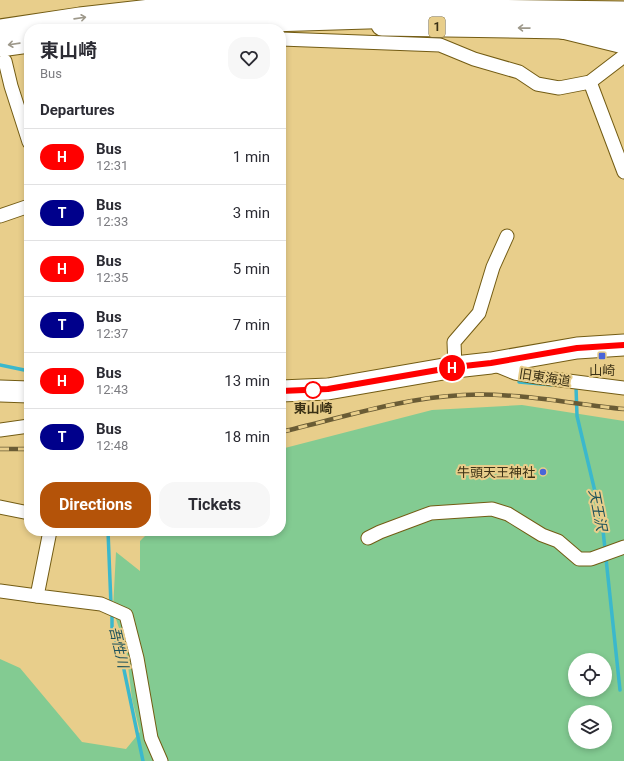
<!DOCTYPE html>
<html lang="en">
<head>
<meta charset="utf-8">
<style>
  :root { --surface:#fff; --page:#f7f7f7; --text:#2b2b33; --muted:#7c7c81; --line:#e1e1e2; --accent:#b45309 }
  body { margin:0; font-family:Roboto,"Noto Sans JP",sans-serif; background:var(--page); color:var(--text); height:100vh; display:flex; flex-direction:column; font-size:15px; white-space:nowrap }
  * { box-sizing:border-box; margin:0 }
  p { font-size:13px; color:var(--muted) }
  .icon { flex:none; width:22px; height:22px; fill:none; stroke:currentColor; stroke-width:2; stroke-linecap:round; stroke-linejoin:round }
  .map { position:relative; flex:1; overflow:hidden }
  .details { position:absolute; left:24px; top:24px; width:262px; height:512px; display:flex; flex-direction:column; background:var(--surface); border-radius:16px; box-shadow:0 2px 6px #0003 }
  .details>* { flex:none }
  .badge { padding:0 8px; border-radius:13px; font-size:14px; line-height:26px }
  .buttons { position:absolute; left:568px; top:653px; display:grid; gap:8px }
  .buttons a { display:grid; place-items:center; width:44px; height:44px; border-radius:50%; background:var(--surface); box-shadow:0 2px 6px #0003; font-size:20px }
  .map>.badge { position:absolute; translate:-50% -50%; box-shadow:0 0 0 2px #fff }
  h2 { padding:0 16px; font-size:15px; line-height:36px }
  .round { display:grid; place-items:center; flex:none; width:42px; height:42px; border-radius:16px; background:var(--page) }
  .head { display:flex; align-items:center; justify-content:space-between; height:68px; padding:0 16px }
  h1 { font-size:19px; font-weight:700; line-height:30px }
  .action { display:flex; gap:8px; margin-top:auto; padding:8px 16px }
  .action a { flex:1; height:46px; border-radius:16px; background:var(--accent); color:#fff; font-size:16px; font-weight:700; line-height:46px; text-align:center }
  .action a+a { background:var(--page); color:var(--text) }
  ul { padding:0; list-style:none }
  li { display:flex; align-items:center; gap:12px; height:56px; padding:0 16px; border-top:1px solid var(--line) }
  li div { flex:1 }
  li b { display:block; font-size:15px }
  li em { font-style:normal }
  li .badge { min-width:44px; font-weight:700; text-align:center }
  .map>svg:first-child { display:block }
  .green { fill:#83cb92; fill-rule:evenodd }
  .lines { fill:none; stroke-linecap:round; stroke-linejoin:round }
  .stream { stroke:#3bb8cc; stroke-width:3.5 }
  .minor-casing { stroke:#735c14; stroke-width:15 }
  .trunk-casing { stroke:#735c14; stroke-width:23 }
  .motorway-casing { stroke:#735c14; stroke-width:24 }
  .minor { stroke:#fff; stroke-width:13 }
  .trunk { stroke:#fff; stroke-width:21 }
  .motorway { stroke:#fff; stroke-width:22 }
  .rail-casing { stroke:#6a5c35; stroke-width:4.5 }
  .rail { stroke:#e8ce8b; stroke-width:3; stroke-dasharray:9; stroke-linecap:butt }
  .oneway { stroke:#9d988a }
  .line-casing { stroke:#fff; stroke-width:9 }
  .line { stroke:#f00; stroke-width:6 }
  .poi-dot { fill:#4a64d8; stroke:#e8ce8b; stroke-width:1.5 }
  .stop-dot { fill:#fff; stroke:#f00; stroke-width:2 }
  .labels { text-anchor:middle; stroke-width:4; stroke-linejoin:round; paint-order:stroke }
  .shield { fill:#e8ce8b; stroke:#6f6038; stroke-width:1 }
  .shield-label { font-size:12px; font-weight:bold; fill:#3b3115 }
  .poi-label { font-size:13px; fill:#3b3115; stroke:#e8ce8b }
  .street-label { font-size:13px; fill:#3b3115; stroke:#e8ce8b }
  .stop-label { font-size:13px; font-weight:bold; fill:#3b3115; stroke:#e8ce8b }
  .water-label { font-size:14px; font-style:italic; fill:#1e525b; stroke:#e8ce8b }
</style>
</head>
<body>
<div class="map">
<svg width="624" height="761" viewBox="0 0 624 761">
  <rect width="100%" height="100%" fill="#e8ce8b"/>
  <path class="green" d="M522,405l102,16v340h-624v-102l20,9 62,74 44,7 14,-17 -8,-33 -6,-50 -13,-39 3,-58 24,19v-30l10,-10h131v-82l151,-39zM575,660h30v30h-30zM575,712h30v30h-30z"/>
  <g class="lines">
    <g class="stream">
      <path d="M0,365l29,6"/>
      <path d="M519,382l34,3"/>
      <path d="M573,387h3l1,29 25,105 18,169"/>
      <path d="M108,531l3,74"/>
      <path d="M112,612v16l11,37 20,96"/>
    </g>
    <g class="minor-casing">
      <g id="minor">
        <path d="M281,39l159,6 34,14 45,13 18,12 22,4 31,-6 34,-26"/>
        <path d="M5,61l6,25 18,56"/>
        <path d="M590,82l34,90"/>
        <path d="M0,216l29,-10"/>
        <path d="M493,364l22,9 22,4 87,11"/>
        <path d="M455,367l-1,-25 25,-29 14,-46 14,-31"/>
        <path d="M0,430l29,-4"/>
        <path d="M0,507l29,6"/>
        <path d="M50,531l-13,65 64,8 25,11 11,43 14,80 10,23"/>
        <path d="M368,538l12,-6 51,-19 61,-4 16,5 34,21 16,6 21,18h12l33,-12"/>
        <path d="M0,591l37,5"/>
      </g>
    </g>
    <g class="trunk-casing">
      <g id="trunk">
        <path d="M257,3l144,1 61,6 162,2"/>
        <path d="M382,25l181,3 61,15"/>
        <path d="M125,29l114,-7 161,-5"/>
        <path d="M0,30l80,-12 79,-9 111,-7"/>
        <path d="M0,46l29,-4"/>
        <path d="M0,391l29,1"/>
        <path d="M281,391l47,-2 127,-22 36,-4 86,-15 47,-3"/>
      </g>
    </g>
    <g class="motorway-casing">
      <path id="motorway" d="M563,28l61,-1"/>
    </g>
    <use href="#minor" class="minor"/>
    <use href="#trunk" class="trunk"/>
    <use href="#motorway" class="motorway"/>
    <g class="rail-casing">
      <g id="rail">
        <path d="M281,432c60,-14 120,-34 182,-37 54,-3 108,9 161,14"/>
        <path d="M0,449h29"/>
      </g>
    </g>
    <use href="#rail" class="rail"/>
  </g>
  <defs><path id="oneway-shaft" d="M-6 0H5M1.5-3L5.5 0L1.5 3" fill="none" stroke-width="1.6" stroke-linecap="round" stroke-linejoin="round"/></defs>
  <g class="oneway">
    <use href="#oneway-shaft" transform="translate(80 18) rotate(-8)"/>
    <use href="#oneway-shaft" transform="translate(524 28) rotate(-179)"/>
    <use href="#oneway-shaft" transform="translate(14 44) rotate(172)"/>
  </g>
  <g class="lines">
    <g class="line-casing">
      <path id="line" d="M281,391l47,-2 127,-22 36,-4 86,-15 47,-3"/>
    </g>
    <use href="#line" class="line"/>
  </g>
  <g class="poi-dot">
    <rect x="598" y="352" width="8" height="8" rx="2"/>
    <circle cx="543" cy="472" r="4"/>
  </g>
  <circle class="stop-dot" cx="313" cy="390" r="8"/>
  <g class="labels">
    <rect class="shield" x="429" y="17" width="16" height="20" rx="3"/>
    <g class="shield-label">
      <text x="437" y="31">1</text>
    </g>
    <g class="poi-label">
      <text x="602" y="375">山崎</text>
      <text x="535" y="477" text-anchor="end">牛頭天王神社</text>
    </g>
    <g class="street-label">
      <text transform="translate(545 377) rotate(9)" y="5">旧東海道</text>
    </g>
    <g class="stop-label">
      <text x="313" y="413">東山崎</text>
    </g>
    <g class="water-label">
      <text transform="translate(598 510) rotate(79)" y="5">天王沢</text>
      <text transform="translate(119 647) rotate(77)" y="5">吾性川</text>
    </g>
  </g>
</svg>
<div class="buttons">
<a><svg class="icon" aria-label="locate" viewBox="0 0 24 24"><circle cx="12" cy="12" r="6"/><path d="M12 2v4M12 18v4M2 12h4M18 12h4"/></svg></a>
<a><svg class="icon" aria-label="layers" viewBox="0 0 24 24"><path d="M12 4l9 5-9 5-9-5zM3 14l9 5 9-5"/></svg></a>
</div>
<b class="badge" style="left:452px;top:368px;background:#f00;color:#fff">H</b>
<section class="details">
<div class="head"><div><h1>東山崎</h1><p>Bus</p></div><a class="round"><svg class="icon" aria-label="heart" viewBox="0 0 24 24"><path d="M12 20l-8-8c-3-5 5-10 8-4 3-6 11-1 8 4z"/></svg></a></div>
<h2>Departures</h2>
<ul>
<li><span class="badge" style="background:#f00;color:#fff">H</span><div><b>Bus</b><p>12:31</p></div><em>1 min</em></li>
<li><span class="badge" style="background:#00008b;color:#fff">T</span><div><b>Bus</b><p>12:33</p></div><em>3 min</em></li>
<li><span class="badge" style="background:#f00;color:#fff">H</span><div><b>Bus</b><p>12:35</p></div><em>5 min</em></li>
<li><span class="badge" style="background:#00008b;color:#fff">T</span><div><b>Bus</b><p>12:37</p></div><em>7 min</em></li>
<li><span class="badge" style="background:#f00;color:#fff">H</span><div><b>Bus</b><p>12:43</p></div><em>13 min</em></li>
<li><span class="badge" style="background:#00008b;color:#fff">T</span><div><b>Bus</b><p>12:48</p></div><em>18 min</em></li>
</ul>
<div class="action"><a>Directions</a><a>Tickets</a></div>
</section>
</div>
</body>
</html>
